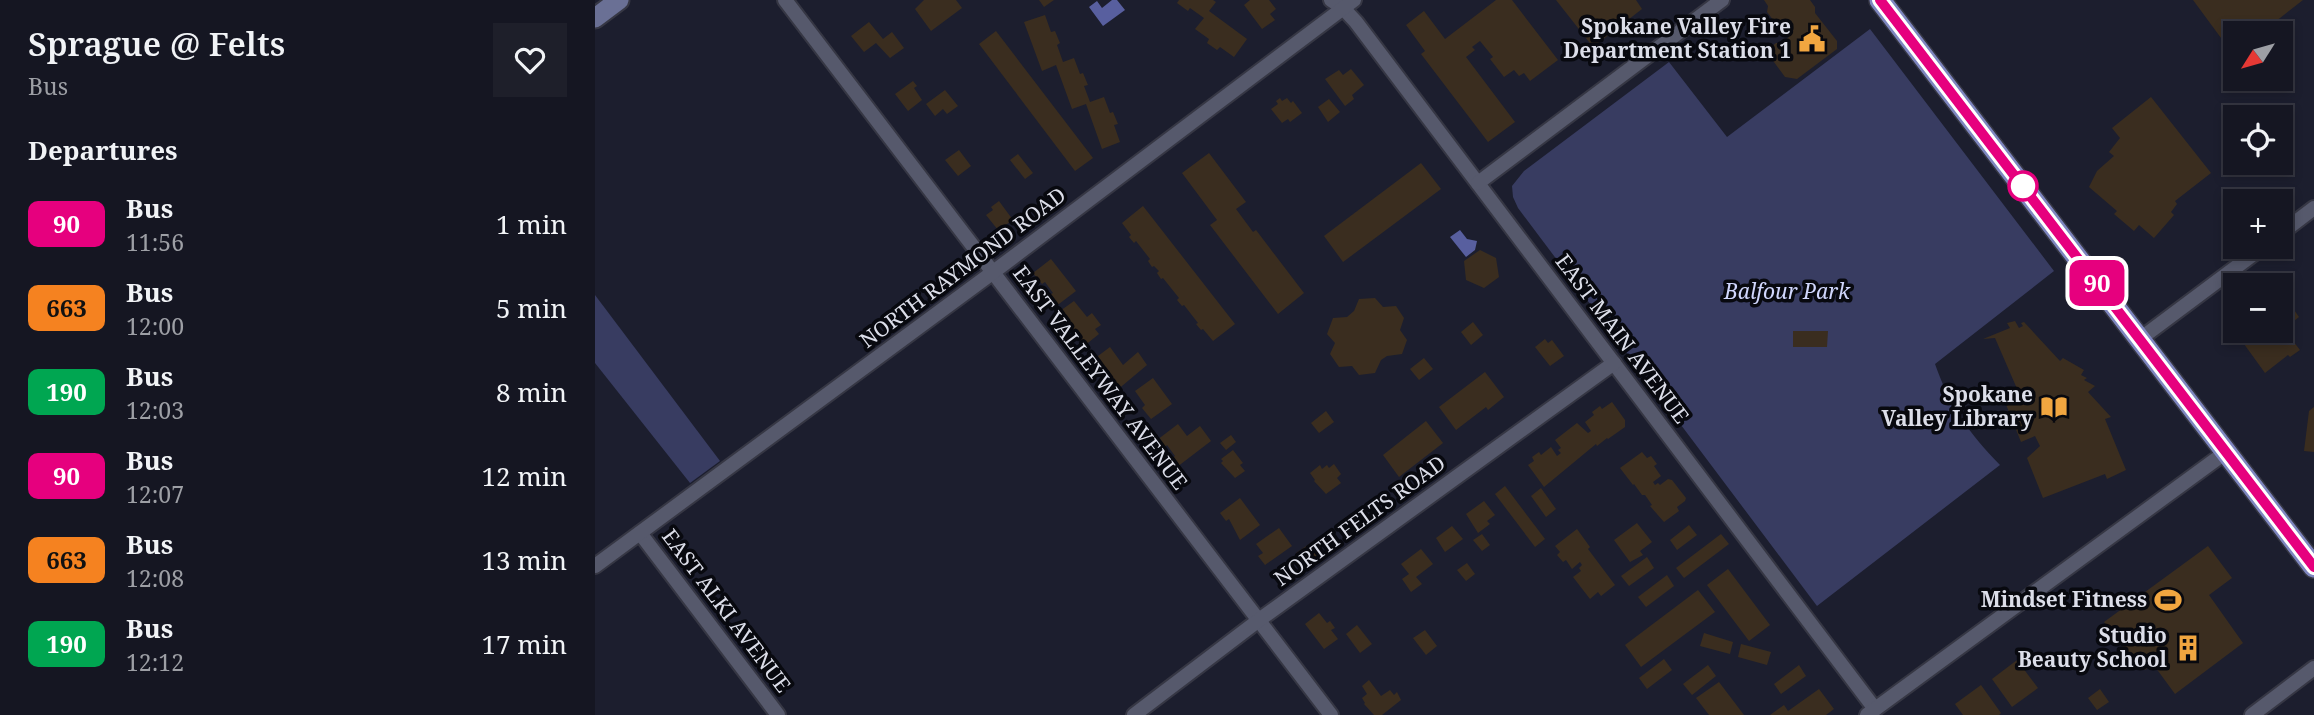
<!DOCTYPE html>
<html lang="en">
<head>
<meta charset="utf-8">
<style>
  :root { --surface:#151622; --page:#1e1f2a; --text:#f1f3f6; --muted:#9d9fa5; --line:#343540 }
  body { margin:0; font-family:"Noto Serif",serif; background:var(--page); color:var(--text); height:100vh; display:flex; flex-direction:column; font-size:26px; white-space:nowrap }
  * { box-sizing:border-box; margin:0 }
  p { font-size:23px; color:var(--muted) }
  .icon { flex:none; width:38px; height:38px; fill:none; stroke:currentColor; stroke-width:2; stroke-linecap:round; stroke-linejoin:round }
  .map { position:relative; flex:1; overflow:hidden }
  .side { display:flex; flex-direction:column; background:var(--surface); width:595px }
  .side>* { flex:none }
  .badge { padding:0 14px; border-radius:10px; font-size:24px; line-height:46px }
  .needle { width:46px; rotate:233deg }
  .tools { position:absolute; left:1628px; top:21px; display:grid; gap:14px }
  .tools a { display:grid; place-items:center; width:70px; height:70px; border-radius:0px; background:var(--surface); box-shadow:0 4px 10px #0003,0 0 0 2px var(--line); font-size:35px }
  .map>.badge { position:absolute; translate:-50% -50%; box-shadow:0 0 0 4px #fff }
  h2 { padding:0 28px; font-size:26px; line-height:63px }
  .round { display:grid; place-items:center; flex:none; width:74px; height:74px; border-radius:0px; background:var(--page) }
  .headline { display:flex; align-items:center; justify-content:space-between; height:119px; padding:0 28px }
  h1 { font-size:33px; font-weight:600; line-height:52px }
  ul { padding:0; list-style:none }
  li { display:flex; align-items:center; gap:21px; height:84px; padding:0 28px }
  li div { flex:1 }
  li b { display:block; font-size:26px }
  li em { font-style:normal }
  li .badge { min-width:77px; font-weight:700; text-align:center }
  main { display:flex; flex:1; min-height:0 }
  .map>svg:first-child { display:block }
  .green { fill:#383c61 }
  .water { fill:#585f9f }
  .building { fill:#3a2d1f }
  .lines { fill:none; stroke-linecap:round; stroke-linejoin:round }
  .street-casing { stroke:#363744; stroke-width:18 }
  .secondary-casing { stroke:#363744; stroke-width:23 }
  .primary-casing { stroke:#363744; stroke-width:24 }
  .street { stroke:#56596c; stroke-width:14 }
  .secondary { stroke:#6a7095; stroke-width:19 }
  .primary { stroke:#7e86bf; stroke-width:21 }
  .line-casing { stroke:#fff; stroke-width:16 }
  .line { stroke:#e6007e; stroke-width:10 }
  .stop-dot { fill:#fff; stroke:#e6007e; stroke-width:3.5 }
  .labels { text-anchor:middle; stroke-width:7; stroke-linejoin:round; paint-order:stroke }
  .poi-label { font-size:21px; font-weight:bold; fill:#dcdee9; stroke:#08090f; text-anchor:end }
  .street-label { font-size:21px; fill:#dcdee9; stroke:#08090f }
  .park-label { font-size:21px; font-style:italic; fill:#d1d7fd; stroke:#08090f }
</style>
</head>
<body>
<main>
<section class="side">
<div class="headline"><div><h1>Sprague @ Felts</h1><p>Bus</p></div><a class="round"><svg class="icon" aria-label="heart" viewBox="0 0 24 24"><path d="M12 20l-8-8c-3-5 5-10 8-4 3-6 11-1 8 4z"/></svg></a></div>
<h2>Departures</h2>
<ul>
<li><span class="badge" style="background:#e6007e;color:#fff">90</span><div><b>Bus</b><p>11:56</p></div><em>1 min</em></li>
<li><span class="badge" style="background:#f58220;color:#111">663</span><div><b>Bus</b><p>12:00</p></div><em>5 min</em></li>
<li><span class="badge" style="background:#00a651;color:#fff">190</span><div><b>Bus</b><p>12:03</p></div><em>8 min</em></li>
<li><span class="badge" style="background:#e6007e;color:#fff">90</span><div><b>Bus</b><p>12:07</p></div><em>12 min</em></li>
<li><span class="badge" style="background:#f58220;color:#111">663</span><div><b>Bus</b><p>12:08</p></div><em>13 min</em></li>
<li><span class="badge" style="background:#00a651;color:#fff">190</span><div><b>Bus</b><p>12:12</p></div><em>17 min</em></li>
</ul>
</section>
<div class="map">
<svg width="1719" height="715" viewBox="0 0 1719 715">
  <rect width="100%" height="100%" fill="#1c1e2e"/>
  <g class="green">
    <path d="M1275,29l184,242 -119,93c15,43 34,69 65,101l-183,141 -299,-398 -5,-11 -1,-11 12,-15 145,-109 58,75z"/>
    <path d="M0,295l125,166 -30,22 -95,-120z"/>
  </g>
  <g class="water">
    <path d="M517,0h5l8,10 -22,16 -14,-19 8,-6 5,7z"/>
    <path d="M865,230l7,9 10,2 -2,9 -9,7 -16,-20z"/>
  </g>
  <g class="building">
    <path d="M329,0h32l6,8 -31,23 -16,-22z"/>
    <path d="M444,0h15l-10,7z"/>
    <path d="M584,0h34l3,2 -7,9 38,28 -13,18 -14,-10 -3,3 -10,-7 2,-4 -14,-10 9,-11 -14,-10 -2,3 -11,-8z"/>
    <path d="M655,0h19l7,9 -6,5 5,6 -13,9 -18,-24z"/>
    <path d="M901,0h16l46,60 -28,21 -6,-8 -5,3 -5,-6 -10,7 -14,-18 3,-2 -13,-16 -8,6 3,3 -9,7 49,65 -27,20 -67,-88 4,-3 -19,-26 18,-14 21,28z"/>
    <path d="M961,0h80l6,9 -49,38z"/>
    <path d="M1169,0h46l5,7v6l22,28v8l-40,30 -12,-2 -14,-19 1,-12 4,-3h10l-2,-2 5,-4 -4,-6 -2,2 -16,-21 1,-6z"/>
    <path d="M1598,0h110l-42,33h-26v24z"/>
    <path d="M450,15l6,17 4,-1 5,12 -3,2 6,17 11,-4 6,16 3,-1 5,12 -4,1 6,16 14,-5 6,16 3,-1 5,12 -4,1 6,17 -18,7 -16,-45 -14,5 -16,-44 -14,6 -18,-49z"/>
    <path d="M274,22l14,17 9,-7 12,16 -14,10 -14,-15 -12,9 -13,-16z"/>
    <path d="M401,31l97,127 -18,13 -96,-127z"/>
    <path d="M756,69l13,16 -12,10 2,4 -9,7 -20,-27 14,-9 4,5z"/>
    <path d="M318,81l4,5 -3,2 8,12 -14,11 -13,-17z"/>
    <path d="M350,90l13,16 -11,8 -4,-5 -8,7 -9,-12z"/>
    <path d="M1556,97l60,76 -36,28 2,3 -6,8 3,3 -20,23 -15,-13 -5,6 -20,-17 3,-3 -28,-24 8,-16 17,-15 -5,-4 11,-14 -8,-10z"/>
    <path d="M685,98l2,3 5,-3 4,5 2,-2 9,12 -12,9 -2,-3 -6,4 -11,-14 7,-5 -2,-3z"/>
    <path d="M734,99l11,13 -12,10 -10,-15z"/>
    <path d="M364,150l12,16 -13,10 -13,-16z"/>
    <path d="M614,153l37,49 -10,7 17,23 3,-2 48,63 -26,21 -68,-89 7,-5 -35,-47z"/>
    <path d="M423,154l15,19 -8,6 -15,-19z"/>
    <path d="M826,163l20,26 -98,73 -19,-26z"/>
    <path d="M404,201l14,19 -15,10 -12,-15 7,-5 -2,-3z"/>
    <path d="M548,206l92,118 -22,17 -10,-12 -2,1 -5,-6 2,-1 -14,-18 -2,1 -5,-6 2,-2 -16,-20 -2,1 -4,-6 2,-2 -5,-5 -2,1 -4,-6 2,-2 -14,-18 -2,2 -5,-6 2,-2 -9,-12z"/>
    <path d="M885,250l16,8 3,19 -15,11 -18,-8 -2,-19z"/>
    <path d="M456,259l25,32 -21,16 -8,-11 6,-3 -8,-11 -3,2 -9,-11z"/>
    <path d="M780,298l8,9 13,-1 8,12 -4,12 7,10 -5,14 -15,2 -6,4 -6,13 -16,2 -7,-9 -13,1 -9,-13 5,-11 -8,-9 6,-16 14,-1 7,-6 5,-12z"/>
    <path d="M479,301l13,16 5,-4 9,12 -6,4 4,5 -15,12 -24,-35z"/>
    <path d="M1695,304l9,13 -15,12 16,21 -10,7 -2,-2 -23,18 -21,-29 8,-6 1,-7h27v-20z"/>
    <path d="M1420,321l4,7 4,-2 -2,-3 3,-1 36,39 3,-3 21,12 -3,5 6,3 -3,2 11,6 -7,6 23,25 -6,2 21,51 -19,9 -2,-5 -62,24 -16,-40 13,-12 -5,-10 -14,6 -18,-45 15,-6 -23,-53 -12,1 27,-11 -3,-5z"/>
    <path d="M878,322l10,13 -12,10 -10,-13z"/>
    <path d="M1198,331h35l-1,16h-34z"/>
    <path d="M950,339l3,4 4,-3 12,16 -14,10 -15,-19z"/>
    <path d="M515,347l13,18 15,-13 9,13 -31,26 -10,-13 3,-2 -4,-6 -3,2 -8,-13z"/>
    <path d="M829,358l9,11 -14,11 -9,-11z"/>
    <path d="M890,372l19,25 -16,13 -2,-3 -30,23 -17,-23z"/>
    <path d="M558,378l19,26 -21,15 -9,-11 3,-3 -10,-14z"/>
    <path d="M1017,402l13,18v7l-17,12 -1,-1 -10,8 -1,-2 -52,43 -16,-22 6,-4 -2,-4 7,-5 2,3 10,-8 6,9 4,-3 -3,-3 3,-2 -6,-8 22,-17 11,10 3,-2 -6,-9 9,-7 -2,-3 8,-6 2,3z"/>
    <path d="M1719,407v45l-10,-1 5,-40z"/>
    <path d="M731,411l8,11 -15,11 -8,-10z"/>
    <path d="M831,421l17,22 -44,34 -16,-22z"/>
    <path d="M583,424l9,12 13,-10 11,15 -34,26 -6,-8 4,-3 -8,-11 -3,3 -7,-8z"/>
    <path d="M636,435l5,7 -10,8 -6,-7z"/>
    <path d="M638,450l10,13 -3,2 5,6 -10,7 -14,-15 2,-2 -2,-2z"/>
    <path d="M1047,452l5,6 4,-2 6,8 -3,2 7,10 -8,6 2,3 3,-2 2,2 8,-6 4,1 14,18 -1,3 -8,6 2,4 -15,11 -14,-16 2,-1 -7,-10h-3l-8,-11 -1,1 -13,-17z"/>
    <path d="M739,464l7,10 -4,4 4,5 -15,11 -12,-13 1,-1 -5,-7 10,-8 2,4 5,-4 2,3z"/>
    <path d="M910,486l40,53 -10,8 -40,-53z"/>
    <path d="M946,488l15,21 -10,8 -15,-21z"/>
    <path d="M645,498l20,27 -20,15 -11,-21 -3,2 -6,-8z"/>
    <path d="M889,501l11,14 -8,6 3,3 -12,9 -12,-19z"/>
    <path d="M1042,523l15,19 -12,9 3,4 -13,7 -16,-22z"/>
    <path d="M1094,525l8,10 -20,15 -7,-10z"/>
    <path d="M857,526l11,13 -18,13 -9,-14z"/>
    <path d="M684,528l13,18 -27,19 -7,-9 5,-3 -7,-9z"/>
    <path d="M982,529l13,18 -2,2 27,36 -14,11 -3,-4 -8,7 -17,-22 8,-6 -2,-3 3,-3 -2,-3 -8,7 -6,-9 -3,2 -6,-7 3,-3 -5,-6z"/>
    <path d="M887,534l8,11 -8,6 -9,-11z"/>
    <path d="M1126,534l8,10 -45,34 -8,-10z"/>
    <path d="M717,542l11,14 -16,12 -11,-15z"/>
    <path d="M1613,546l24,32 -23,17 34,48 -68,51 -22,-30 -8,6 -13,-17 -3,2 -25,-33z"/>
    <path d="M826,549l12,15 -17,13 6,7 -11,8 -9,-13 7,-5 -8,-10z"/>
    <path d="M1052,557l7,11 -25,18 -8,-10z"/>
    <path d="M872,563l8,11 -9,7 -9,-11z"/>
    <path d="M1133,569l42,56 -21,16 -42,-56z"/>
    <path d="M1072,575l7,11 -28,21 -8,-10z"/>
    <path d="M1103,590l17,22 -74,55 -16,-22z"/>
    <path d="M724,613l8,10 3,-2 5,7 -4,2 7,9 -14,10 -19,-25z"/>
    <path d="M762,625l15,19 -12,9 -14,-19z"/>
    <path d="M830,630l12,16 -11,9 -13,-17z"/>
    <path d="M1109,633l29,9 -3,12 -30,-8z"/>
    <path d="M1146,644l30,8 -4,13 -29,-8z"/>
    <path d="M1069,659l8,11 -25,19 -8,-11z"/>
    <path d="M1422,660l21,28 -26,19 -20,-28z"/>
    <path d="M1113,665l8,11 -24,19 -9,-11z"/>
    <path d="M1204,665l7,11 -25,18 -7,-10z"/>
    <path d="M774,680l12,16 9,-6 4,5 3,-3 4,8 -19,15h-8l-10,-11 1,-1 -3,-5 5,-4 -5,-8z"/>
    <path d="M1124,682l25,33h-35l-13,-17z"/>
    <path d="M1386,685l20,28 -2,2h-36l-8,-11z"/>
    <path d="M1224,689l15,20 -8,6h-56l14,-10 4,6z"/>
    <path d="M1505,689l9,13 -12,8 -9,-12z"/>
  </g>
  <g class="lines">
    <g class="street-casing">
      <g id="street">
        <path d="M190,0l546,715"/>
        <path d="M736,0l12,8 13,14 519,687"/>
        <path d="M883,183l244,-183"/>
        <path d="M1685,234l34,-26"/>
        <path d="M1545,339l123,-92"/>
        <path d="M45,533l138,182"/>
        <path d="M0,566l397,-293 362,-273"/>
        <path d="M539,715l125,-95 355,-257"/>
        <path d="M1272,715l359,-263"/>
        <path d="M1657,715l62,-47"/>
      </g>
    </g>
    <g class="secondary-casing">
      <path id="secondary" d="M0,18l24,-18"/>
    </g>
    <g class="primary-casing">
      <path id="primary" d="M1285,0l434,567"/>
    </g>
    <use href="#street" class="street"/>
    <use href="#secondary" class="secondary"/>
    <use href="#primary" class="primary"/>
  </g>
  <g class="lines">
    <g class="line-casing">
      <path id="line" d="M1285,0l434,567"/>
    </g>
    <use href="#line" class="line"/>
  </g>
  <defs>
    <g id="civic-bare" transform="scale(2.1)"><path d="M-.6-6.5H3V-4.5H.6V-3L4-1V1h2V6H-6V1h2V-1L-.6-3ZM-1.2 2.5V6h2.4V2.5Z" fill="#f1a640" stroke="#08090f" stroke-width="2.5" paint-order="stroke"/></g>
    <g id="library-bare" transform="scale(2.1)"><path d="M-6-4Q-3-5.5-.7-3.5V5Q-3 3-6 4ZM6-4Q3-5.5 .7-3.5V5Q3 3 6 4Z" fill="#f1a640" stroke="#08090f" stroke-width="2.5" paint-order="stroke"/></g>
    <g id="stadium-bare" transform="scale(2.1)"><path d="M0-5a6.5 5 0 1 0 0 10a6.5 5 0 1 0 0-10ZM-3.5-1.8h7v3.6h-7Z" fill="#f1a640" stroke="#08090f" stroke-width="2.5" paint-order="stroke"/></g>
    <g id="building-bare" transform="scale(2.1)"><path d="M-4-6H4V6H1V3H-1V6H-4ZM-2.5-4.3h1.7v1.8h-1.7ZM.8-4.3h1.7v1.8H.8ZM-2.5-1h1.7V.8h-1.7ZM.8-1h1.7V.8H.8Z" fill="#f1a640" stroke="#08090f" stroke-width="2.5" paint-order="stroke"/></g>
  </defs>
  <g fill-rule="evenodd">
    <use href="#civic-bare" x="1217" y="39"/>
    <use href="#library-bare" x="1459" y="407"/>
    <use href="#stadium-bare" x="1573" y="600"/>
    <use href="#building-bare" x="1593" y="648"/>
  </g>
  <circle class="stop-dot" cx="1428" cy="186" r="14"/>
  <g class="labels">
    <g class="poi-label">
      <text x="1196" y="34">Spokane Valley Fire<tspan x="1196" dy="24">Department Station 1</tspan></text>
      <text x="1438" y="402">Spokane<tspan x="1438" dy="24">Valley Library</tspan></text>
      <text x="1552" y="607">Mindset Fitness</text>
      <text x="1572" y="643">Studio<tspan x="1572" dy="24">Beauty School</tspan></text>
    </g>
    <g class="street-label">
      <text transform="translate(368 268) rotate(-37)" y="7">NORTH RAYMOND ROAD</text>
      <text transform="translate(1027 339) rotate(53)" y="7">EAST MAIN AVENUE</text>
      <text transform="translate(505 378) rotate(53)" y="7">EAST VALLEYWAY AVENUE</text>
      <text transform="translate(765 521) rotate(-36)" y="7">NORTH FELTS ROAD</text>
      <text transform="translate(131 611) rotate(53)" y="7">EAST ALKI AVENUE</text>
    </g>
    <g class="park-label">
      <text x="1192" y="299">Balfour Park</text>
    </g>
  </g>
</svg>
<div class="tools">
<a><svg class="needle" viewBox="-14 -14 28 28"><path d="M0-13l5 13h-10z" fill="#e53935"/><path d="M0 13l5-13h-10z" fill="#9d9fa5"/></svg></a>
<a><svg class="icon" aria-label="locate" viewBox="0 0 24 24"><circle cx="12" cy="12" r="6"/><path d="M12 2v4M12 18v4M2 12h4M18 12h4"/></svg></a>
<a>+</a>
<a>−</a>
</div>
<b class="badge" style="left:1502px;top:283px;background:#e6007e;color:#fff">90</b>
</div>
</main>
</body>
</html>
